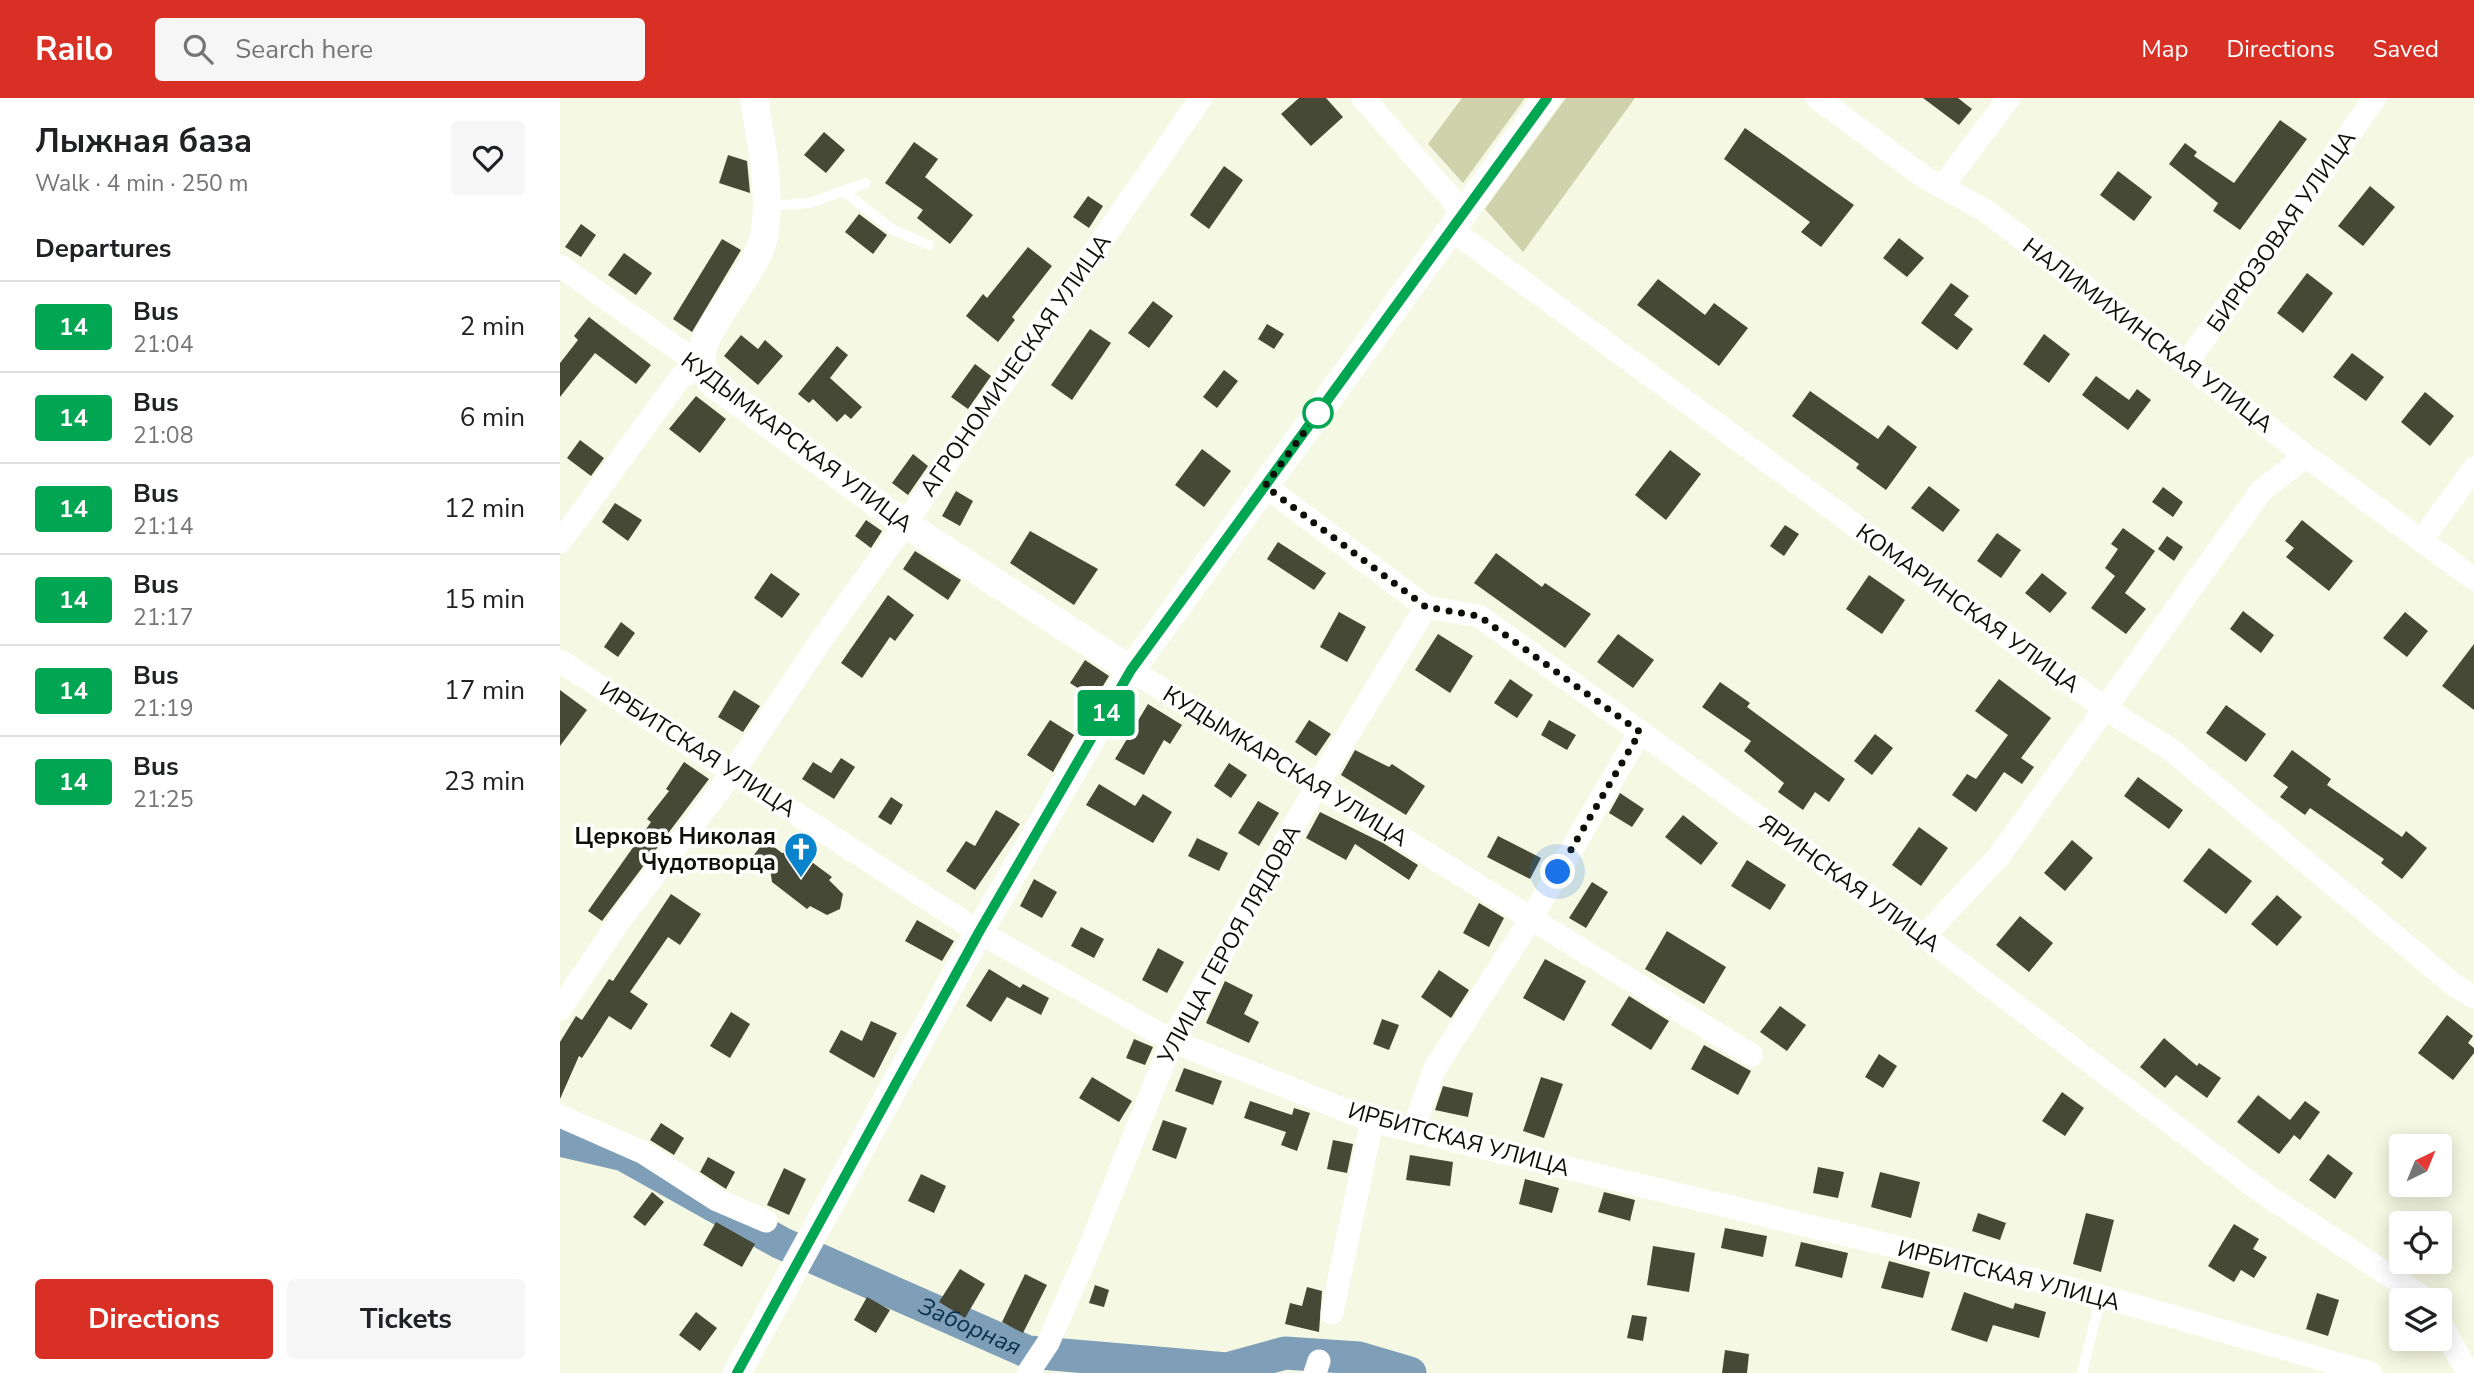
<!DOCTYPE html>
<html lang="en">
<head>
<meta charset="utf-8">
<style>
  :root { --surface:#fff; --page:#f6f6f6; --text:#202124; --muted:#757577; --line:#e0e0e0; --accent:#d93025 }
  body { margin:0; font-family:"Nunito Sans",sans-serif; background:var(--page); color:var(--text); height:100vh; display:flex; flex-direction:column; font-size:26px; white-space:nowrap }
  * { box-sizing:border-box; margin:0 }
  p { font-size:23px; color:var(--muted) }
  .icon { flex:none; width:38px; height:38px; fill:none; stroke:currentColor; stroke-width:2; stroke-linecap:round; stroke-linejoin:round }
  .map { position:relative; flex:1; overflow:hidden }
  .sheet { display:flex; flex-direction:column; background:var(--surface); width:560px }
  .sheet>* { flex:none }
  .badge { padding:0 14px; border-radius:5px; font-size:24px; line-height:46px }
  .needle { width:46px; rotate:43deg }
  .tools { position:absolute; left:1829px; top:1036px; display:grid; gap:14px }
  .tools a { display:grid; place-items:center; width:63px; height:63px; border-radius:7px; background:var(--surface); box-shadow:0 4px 18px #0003; font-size:35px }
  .you { position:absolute; width:35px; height:35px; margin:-18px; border:5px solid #fff; border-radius:50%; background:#1a73e8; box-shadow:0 0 0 10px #1a73e833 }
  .map>.badge { position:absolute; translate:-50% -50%; box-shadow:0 0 0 4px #fff }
  h2 { padding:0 35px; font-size:26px; line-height:63px }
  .round { display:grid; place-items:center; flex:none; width:74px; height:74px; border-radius:7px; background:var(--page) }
  .headline { display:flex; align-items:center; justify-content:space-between; height:119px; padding:0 35px }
  h1 { font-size:33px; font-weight:700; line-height:52px }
  .cta { display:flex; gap:14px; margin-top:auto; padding:14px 35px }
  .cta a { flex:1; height:80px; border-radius:7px; background:var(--accent); color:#fff; font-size:28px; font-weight:700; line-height:80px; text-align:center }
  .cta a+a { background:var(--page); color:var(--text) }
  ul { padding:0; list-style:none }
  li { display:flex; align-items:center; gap:21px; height:91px; padding:0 35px; border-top:2px solid var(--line) }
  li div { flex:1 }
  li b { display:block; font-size:26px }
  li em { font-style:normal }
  li .badge { min-width:77px; font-weight:700; text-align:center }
  header { display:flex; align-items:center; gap:42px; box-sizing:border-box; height:98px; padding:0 35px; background:var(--accent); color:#fff }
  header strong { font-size:33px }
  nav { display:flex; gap:38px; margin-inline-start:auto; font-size:24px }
  .search { width:490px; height:63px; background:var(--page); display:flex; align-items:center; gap:18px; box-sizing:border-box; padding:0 24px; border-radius:7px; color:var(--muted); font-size:26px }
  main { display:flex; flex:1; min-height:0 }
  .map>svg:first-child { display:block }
  .green { fill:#cfd3ac }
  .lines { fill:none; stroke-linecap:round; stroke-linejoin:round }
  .river { stroke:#7f9fb9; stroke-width:33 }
  .building { fill:#474937 }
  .service { stroke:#fff; stroke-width:10 }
  .minor { stroke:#fff; stroke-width:23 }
  .tertiary { stroke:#fff; stroke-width:28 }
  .line-casing { stroke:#fff; stroke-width:16 }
  .line { stroke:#00a651; stroke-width:10 }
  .walk { stroke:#0e0f08; stroke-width:7; stroke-dasharray:0 12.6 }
  .stop-dot { fill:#fff; stroke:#00a651; stroke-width:3.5 }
  .labels { text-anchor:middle; stroke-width:7; stroke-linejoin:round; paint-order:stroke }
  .street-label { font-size:23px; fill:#0e0f08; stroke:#fff }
  .poi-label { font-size:23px; font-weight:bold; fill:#0e0f08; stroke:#fff; text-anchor:end }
  .water-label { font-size:24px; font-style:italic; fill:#0a324e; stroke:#fff }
</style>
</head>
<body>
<header>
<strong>Railo</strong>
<div class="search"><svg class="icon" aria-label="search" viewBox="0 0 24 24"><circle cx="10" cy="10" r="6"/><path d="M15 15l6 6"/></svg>Search here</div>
<nav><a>Map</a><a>Directions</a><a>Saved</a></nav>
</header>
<main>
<section class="sheet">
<div class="headline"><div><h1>Лыжная база</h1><p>Walk · 4 min · 250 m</p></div><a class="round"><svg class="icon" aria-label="heart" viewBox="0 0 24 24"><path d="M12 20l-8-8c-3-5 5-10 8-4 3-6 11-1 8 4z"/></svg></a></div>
<h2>Departures</h2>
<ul>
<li><span class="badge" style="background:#00a651;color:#fff">14</span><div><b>Bus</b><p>21:04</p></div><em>2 min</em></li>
<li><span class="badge" style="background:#00a651;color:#fff">14</span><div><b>Bus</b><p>21:08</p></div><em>6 min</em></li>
<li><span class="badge" style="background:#00a651;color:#fff">14</span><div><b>Bus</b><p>21:14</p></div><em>12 min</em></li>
<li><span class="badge" style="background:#00a651;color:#fff">14</span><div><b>Bus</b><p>21:17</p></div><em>15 min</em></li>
<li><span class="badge" style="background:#00a651;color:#fff">14</span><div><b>Bus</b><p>21:19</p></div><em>17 min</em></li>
<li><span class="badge" style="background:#00a651;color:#fff">14</span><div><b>Bus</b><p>21:25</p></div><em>23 min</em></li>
</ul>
<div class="cta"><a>Directions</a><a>Tickets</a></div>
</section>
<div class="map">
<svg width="1914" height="1275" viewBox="0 0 1914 1275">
  <rect width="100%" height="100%" fill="#f5f8e2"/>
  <g class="green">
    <path d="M902,0h63l-62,85 -35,-39z"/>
    <path d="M1006,0h69l-112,154 -38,-43z"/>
  </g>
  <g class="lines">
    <path class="river" id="s1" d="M0,1042l64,15 157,88 247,109 199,17 58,-16 74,5 51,15"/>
  </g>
  <g class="building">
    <path d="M739,0h27l17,19 -32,29 -30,-32z"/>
    <path d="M1363,0h35l14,11 -13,16z"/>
    <path d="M1720,22l27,19 -67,91 -27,-19 5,-8 -49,-39 16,-21 12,9 -3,4 40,27z"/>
    <path d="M1185,30l109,77 -33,42 -20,-15 9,-10 -86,-63z"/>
    <path d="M264,34l21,18 -19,23 -22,-18z"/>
    <path d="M354,44l24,17 -13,18 48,38 -23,29 -33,-26 6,-8 -38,-27z"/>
    <path d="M168,57l19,6 3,32 -31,-10z"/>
    <path d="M664,68l19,14 -34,49 -19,-14z"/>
    <path d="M1558,73l34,26 -18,24 -34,-26z"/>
    <path d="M1810,88l25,21 -32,39 -25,-20z"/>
    <path d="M528,98l15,10 -14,22 -16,-11z"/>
    <path d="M299,116l28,21 -14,19 -28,-22z"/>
    <path d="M21,126l15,11 -15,22 -16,-10z"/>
    <path d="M1339,140l25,20 -17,19 -24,-19z"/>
    <path d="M162,141l19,11 -49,82 -19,-13z"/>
    <path d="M468,149l24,19 -40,51 3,3 -17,22 -32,-26 17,-22 4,4z"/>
    <path d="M64,155l28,20 -16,22 -28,-20z"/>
    <path d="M1747,175l26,20 -30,40 -26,-20z"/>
    <path d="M1098,181l47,36 9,-12 34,25 -29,38 -82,-61z"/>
    <path d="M1391,185l18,13 -15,19 19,14 -16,21 -36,-27z"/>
    <path d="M593,203l20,15 -24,32 -21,-15z"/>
    <path d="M29,219l62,48 -15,19 -41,-31 -35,44v-34l18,-23 -4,-4z"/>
    <path d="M707,226l17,10 -10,15 -16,-10z"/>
    <path d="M530,231l21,14 -39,57 -21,-15z"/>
    <path d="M1484,236l26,20 -21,29 -26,-19z"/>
    <path d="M181,237l17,14 7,-9 18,16 -25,29 -34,-29z"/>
    <path d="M277,248l11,9 -18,23 32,29 -11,12 -6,-5 -8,8 -24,-23 -4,4 -11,-9z"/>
    <path d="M1792,255l32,24 -18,24 -33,-24z"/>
    <path d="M415,266l16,12 -23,33 -17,-12z"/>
    <path d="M664,272l14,11 -21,27 -14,-11z"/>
    <path d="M1536,278l33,24 8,-11 14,11 -23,30 -46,-35z"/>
    <path d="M1250,293l68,48 10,-14 29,22 -31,43 -30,-22 3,-4 -67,-48z"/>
    <path d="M1865,294l29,24 -24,30 -29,-24z"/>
    <path d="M136,298l30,23 -26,34 -31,-24z"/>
    <path d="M20,342l24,18 -13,18 -24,-18z"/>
    <path d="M642,351l29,22 -27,36 -29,-22z"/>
    <path d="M1110,352l31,24 -35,46 -31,-25z"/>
    <path d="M353,356l15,12 -20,29 -16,-12z"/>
    <path d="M1369,388l31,24 -17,22 -32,-24z"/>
    <path d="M1603,389l20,15 -10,15 -21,-15z"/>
    <path d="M396,393l17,10 -13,25 -18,-10z"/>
    <path d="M55,405l27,17 -14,21 -26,-19z"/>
    <path d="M306,422l16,11 -11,17 -16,-12z"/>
    <path d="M1742,422l51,41 -24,30 -43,-34 8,-9 -9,-7z"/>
    <path d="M1225,427l14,9 -15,22 -14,-10z"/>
    <path d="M1563,430l32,23 -30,42 21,16 -20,25 -35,-26 24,-32 -10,-8 13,-19 -7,-5z"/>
    <path d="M470,433l68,38 -24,36 -64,-42z"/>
    <path d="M1437,435l24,17 -20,28 -24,-17z"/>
    <path d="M1607,438l16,11 -9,14 -16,-12z"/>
    <path d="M718,444l48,31 -12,17 -47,-31z"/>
    <path d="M355,453l46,29 -13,20 -45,-31z"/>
    <path d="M936,455l46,34 3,-4 46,31 -26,34 -91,-65z"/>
    <path d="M211,475l29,21 -18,24 -28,-20z"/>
    <path d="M1482,475l25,20 -17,20 -25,-20z"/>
    <path d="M1309,477l36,25 -23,34 -36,-25z"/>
    <path d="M328,497l26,20 -19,26 -5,-4 -28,41 -21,-15z"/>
    <path d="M1683,513l31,24 -13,18 -31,-24z"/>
    <path d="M779,514l27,15 -19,35 -27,-15z"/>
    <path d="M1845,514l23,19 -21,26 -24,-19z"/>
    <path d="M61,524l14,11 -17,24 -14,-10z"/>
    <path d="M878,536l35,22 -23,37 -35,-23z"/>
    <path d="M1058,536l36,26 -21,28 -36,-26z"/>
    <path d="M1914,546v66l-32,-24z"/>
    <path d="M525,562l24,16 -14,23 -25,-16z"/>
    <path d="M950,581l23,16 -16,23 -23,-15z"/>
    <path d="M1439,581l52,39 -30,40 13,9 -12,17 -18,-12 -28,40 -24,-17 15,-21 9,5 32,-44 -33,-24z"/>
    <path d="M1160,584l30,21 -3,4 98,72 -16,23 -14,-10 -12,18 -25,-18 6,-9 -40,-32 7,-10 -49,-34z"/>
    <path d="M0,592l27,20 -27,36z"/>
    <path d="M174,592l26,16 -17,26 -25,-15z"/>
    <path d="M588,606l34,21 -12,19 -6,-4 -20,35 -29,-16z"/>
    <path d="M1666,607l40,29 -20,28 -40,-29z"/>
    <path d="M490,622l24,15 -21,37 -26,-17z"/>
    <path d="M749,622l22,14 -15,22 -21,-14z"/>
    <path d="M989,622l27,15 -9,15 -26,-15z"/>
    <path d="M1315,636l18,14 -21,27 -18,-14z"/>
    <path d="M795,652l34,17 3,-3 33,22 -19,29 -65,-40z"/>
    <path d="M1732,652l39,29 -4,6 75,52 4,-6 21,17 -25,31 -21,-16 3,-4 -74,-51 -5,7 -25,-18 8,-10 -15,-11z"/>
    <path d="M281,660l14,9 -21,32 -32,-20 11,-17 18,11z"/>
    <path d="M124,664l25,17 -107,142 -14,-10 63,-89 -4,-3 22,-28 -3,-2z"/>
    <path d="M669,665l18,12 -16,23 -17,-12z"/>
    <path d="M1578,679l45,33 -14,19 -45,-33z"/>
    <path d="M539,686l36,22 8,-12 29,18 -19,31 -67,-38z"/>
    <path d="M1060,695l24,16 -12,18 -23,-14z"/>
    <path d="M331,699l12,8 -12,20 -13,-8z"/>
    <path d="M698,703l21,12 -20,33 -21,-13z"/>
    <path d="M436,712l24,14 -45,66 -29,-19 20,-30 9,5z"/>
    <path d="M760,714l63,31 35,22 -9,15 -54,-36 -9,16 -40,-22z"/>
    <path d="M1123,717l35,28 -17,22 -36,-28z"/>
    <path d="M1359,729l29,21 -27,38 -29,-21z"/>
    <path d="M938,738l43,22 -11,21 -43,-22z"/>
    <path d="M637,740l31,15 -9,18 -31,-15z"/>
    <path d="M205,742l17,13 15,-2 35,26 -3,3 14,14 -3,15 -13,6 -17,-9 -3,3 -35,-27 -2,-14 -16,-13z"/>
    <path d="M1512,742l21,18 -28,33 -21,-18z"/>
    <path d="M1649,750l43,33 -26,33 -43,-33z"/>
    <path d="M1187,762l39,25 -16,25 -39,-24z"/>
    <path d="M474,781l23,13 -15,26 -22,-12z"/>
    <path d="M1032,784l16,10 -22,36 -17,-10z"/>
    <path d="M111,796l30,20 -21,31 -12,-8 -38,55 18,12 -17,26 -22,-14 -27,42 -3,-2 -19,43v-57l16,-26 6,4 27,-41 4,2z"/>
    <path d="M1717,797l25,22 -25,29 -26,-22z"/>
    <path d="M919,805l25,15 -15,29 -26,-14z"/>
    <path d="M1460,818l33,27 -24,29 -33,-27z"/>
    <path d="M357,822l37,21 -12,20 -37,-20z"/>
    <path d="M521,829l23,12 -10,19 -23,-12z"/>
    <path d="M1107,833l59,36 -22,37 -59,-35z"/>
    <path d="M598,850l26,14 -17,31 -25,-13z"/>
    <path d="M985,861l41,22 -22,40 -41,-23z"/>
    <path d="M429,871l31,19 3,-4 26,14 -8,17 -34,-18 -16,25 -25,-16z"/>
    <path d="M879,872l30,20 -18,28 -30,-21z"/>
    <path d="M665,883l28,14 -9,19 15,8 -10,21 -43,-20z"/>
    <path d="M1069,898l40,25 -18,29 -40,-25z"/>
    <path d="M1220,908l26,19 -19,26 -27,-19z"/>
    <path d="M171,914l19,12 -20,34 -20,-12z"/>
    <path d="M1887,917l26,21 -5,7 6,5v5l-21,27 -35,-27z"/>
    <path d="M822,921l17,6 -10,25 -16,-6z"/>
    <path d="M311,923l26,12 -23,45 -45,-26 12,-22 21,11z"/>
    <path d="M1604,940l33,28 2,-3 22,15 -14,20 -31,-23 -11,13 -25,-21z"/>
    <path d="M574,941l19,8 -8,18 -19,-7z"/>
    <path d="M1144,947l47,26 -13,24 -47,-26z"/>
    <path d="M1319,956l18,12 -14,22 -18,-11z"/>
    <path d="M624,970l38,13 -9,24 -38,-14z"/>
    <path d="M532,979l40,24 -13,21 -40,-24z"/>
    <path d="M981,979l22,7 -19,54 -21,-7z"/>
    <path d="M883,988l30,7 -5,24 -33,-7z"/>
    <path d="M1502,994l22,16 -19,28 -23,-15z"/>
    <path d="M1698,997l32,25 15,-19 15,11 -20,28 -6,-5 -15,19 -42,-32z"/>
    <path d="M690,1003l42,14 2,-7 16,5 -13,38 -16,-6 5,-13 -42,-14z"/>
    <path d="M603,1022l24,8 -11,31 -24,-9z"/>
    <path d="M101,1025l23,15 -10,17 -24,-15z"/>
    <path d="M773,1042l20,4 -6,29 -20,-4z"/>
    <path d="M1768,1056l25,19 -18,26 -26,-19z"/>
    <path d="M850,1057l43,7 -3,24 -44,-6z"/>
    <path d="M148,1059l27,15 -9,17 -26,-17z"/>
    <path d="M1258,1069l26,5 -6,26 -25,-5z"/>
    <path d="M224,1070l22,11 -17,36 -22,-10z"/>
    <path d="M1320,1074l40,10 -9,36 -40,-11z"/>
    <path d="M361,1076l25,12 -12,27 -26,-12z"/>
    <path d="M965,1081l34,9 -7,25 -33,-9z"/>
    <path d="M92,1094l12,10 -19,24 -12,-9z"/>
    <path d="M1044,1094l31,8 -5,21 -32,-9z"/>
    <path d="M1418,1115l28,10 -6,17 -28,-9z"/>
    <path d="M1526,1115l28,7 -13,52 -28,-8z"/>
    <path d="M156,1124l39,22 -13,23 -39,-22z"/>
    <path d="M1674,1126l25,15 -6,10 14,8 -13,21 -13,-8 -7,12 -26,-16z"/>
    <path d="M1165,1130l42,8 -4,21 -42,-9z"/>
    <path d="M1241,1144l47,11 -6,25 -47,-12z"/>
    <path d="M1093,1148l42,7 -6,39 -42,-7z"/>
    <path d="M1329,1163l41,11 -7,26 -42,-10z"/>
    <path d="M400,1171l25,15 -20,34 -26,-16z"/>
    <path d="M465,1176l22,11 -24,48 -21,-11z"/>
    <path d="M535,1187l14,5 -5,17 -15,-4z"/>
    <path d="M747,1189l15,4 -3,41 -34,-8 5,-21 12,3z"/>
    <path d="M1404,1194l49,17 2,-6 31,9 -7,26 -46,-13 -6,17 -36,-12z"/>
    <path d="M1757,1195l22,7 -11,36 -22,-7z"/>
    <path d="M307,1199l23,13 -14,23 -22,-13z"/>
    <path d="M136,1214l21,16 -17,23 -21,-16z"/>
    <path d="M1072,1217l15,2 -4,24 -16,-3z"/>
    <path d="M1165,1252l24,4 -2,19h-25z"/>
  </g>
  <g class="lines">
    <g class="service">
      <path d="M283,93l50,39 36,15"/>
      <path d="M207,108l43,-3 56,-20"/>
      <path d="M1522,1275l19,-77"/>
    </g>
    <g class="minor">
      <path d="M803,0l101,115"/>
      <path d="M1257,0l107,79 62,34 320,245 168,123"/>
      <path d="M1382,89l67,-89"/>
      <path d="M892,132l652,478 66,41 284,236 20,12"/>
      <path d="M0,168l142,100 -22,12 -120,164"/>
      <path d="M1626,266l189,-266"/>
      <path d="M705,388l161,121 53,9 445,320 342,259 161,105"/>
      <path d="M1862,442l52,-72"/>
      <path d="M0,563l419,271 193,109 200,80 729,175 269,77"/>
      <path id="s2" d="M571,572l620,385"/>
      <path d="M1364,838l75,-80 262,-365 45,-35"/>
      <path d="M0,911l60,-89 114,-149 85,-128 86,-119 296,-426"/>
      <path d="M0,1018l84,37 73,47 49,21"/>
      <path d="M853,1032l22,-62 96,-149 109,-187"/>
      <path d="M772,1215l40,-192"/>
      <path d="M1880,1224l28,51"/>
      <path d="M468,1275l20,-30 37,-84 87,-218 146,-257 108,-177"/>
      <path d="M755,1275l4,-12"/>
    </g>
    <g class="tertiary">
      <path d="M194,0c7,45 18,92 10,138 -8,41 -67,92 -62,128 1,6 7,13 10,19l193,141 226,146"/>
      <path d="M177,1275l242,-441 152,-262 416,-572"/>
    </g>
  </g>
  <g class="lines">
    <g class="line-casing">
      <path id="line" d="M177,1275l242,-441 152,-262 416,-572"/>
    </g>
    <use href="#line" class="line"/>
    <path class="walk" d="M758,315l-53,73 161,121 53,9 161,116 -82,140"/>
  </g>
  <defs>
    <g id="church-pin" transform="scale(1.75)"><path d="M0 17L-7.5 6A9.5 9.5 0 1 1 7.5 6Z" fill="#0984cc" stroke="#fff"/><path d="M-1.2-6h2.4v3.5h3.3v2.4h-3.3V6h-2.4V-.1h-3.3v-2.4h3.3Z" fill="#fff"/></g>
  </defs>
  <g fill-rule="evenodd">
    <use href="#church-pin" x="241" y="751"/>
  </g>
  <circle class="stop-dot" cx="758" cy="315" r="14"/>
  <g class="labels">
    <g class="street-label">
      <text transform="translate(1721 133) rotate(-55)" y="8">БИРЮЗОВАЯ УЛИЦА</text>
      <text transform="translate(1588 237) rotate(37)" y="8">НАЛИМИХИНСКАЯ УЛИЦА</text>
      <text transform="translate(455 267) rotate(-55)" y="8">АГРОНОМИЧЕСКАЯ УЛИЦА</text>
      <text transform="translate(237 344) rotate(37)" y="8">КУДЫМКАРСКАЯ УЛИЦА</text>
      <text transform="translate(1408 510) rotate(36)" y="8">КОМАРИНСКАЯ УЛИЦА</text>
      <text transform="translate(138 651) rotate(33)" y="8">ИРБИТСКАЯ УЛИЦА</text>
      <text dy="8" stroke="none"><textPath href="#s2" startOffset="182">КУДЫМКАРСКАЯ УЛИЦА</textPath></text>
      <text transform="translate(1290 785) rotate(36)" y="8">ЯРИНСКАЯ УЛИЦА</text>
      <text transform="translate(669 846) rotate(-61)" y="8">УЛИЦА ГЕРОЯ ЛЯДОВА</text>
      <text transform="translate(899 1041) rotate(15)" y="8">ИРБИТСКАЯ УЛИЦА</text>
      <text transform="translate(1449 1177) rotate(14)" y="8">ИРБИТСКАЯ УЛИЦА</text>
    </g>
    <g class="poi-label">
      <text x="216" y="746">Церковь Николая<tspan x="216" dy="26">Чудотворца</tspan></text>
    </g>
    <g class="water-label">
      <text dy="8" stroke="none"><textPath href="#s1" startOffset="452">Заборная</textPath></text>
    </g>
  </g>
</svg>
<div class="tools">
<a><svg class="needle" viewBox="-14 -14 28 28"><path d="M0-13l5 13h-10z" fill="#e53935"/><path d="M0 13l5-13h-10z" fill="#757577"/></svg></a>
<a><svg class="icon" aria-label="locate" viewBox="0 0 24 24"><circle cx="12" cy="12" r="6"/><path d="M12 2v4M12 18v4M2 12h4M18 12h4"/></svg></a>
<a><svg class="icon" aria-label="layers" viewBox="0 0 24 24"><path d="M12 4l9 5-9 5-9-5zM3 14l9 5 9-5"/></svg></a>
</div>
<div class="you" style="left:998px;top:774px"></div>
<b class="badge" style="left:546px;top:615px;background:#00a651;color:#fff">14</b>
</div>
</main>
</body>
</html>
